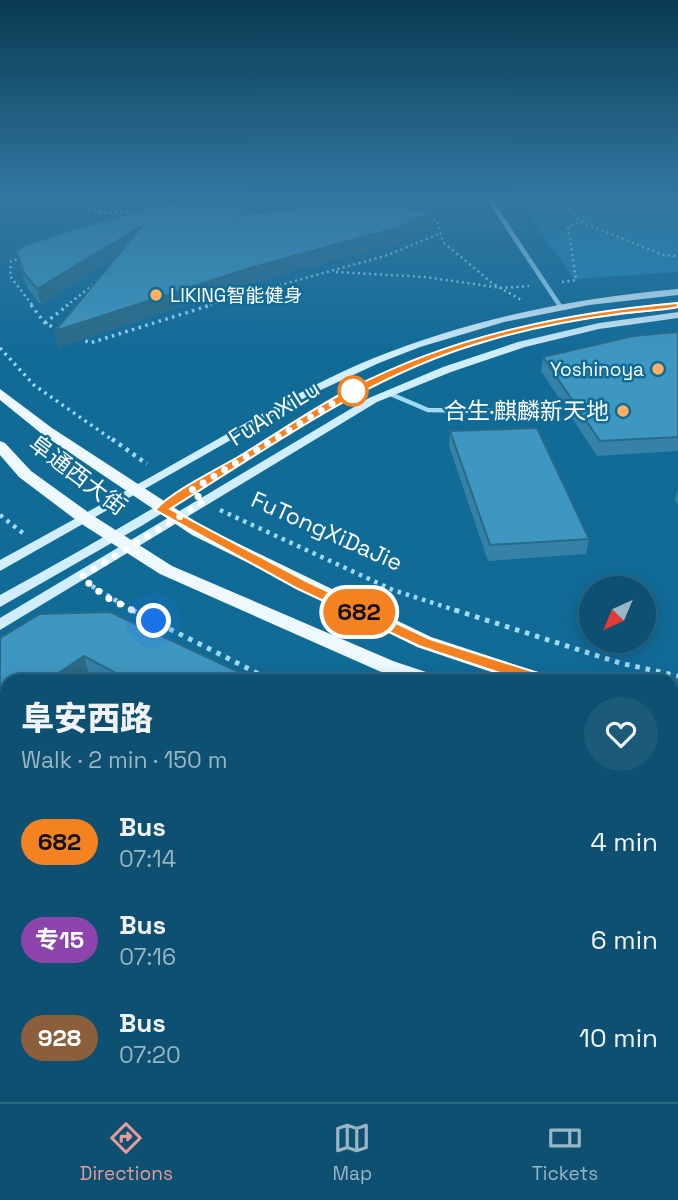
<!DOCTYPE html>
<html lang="en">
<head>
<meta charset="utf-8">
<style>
  :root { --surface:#0d5071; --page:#1b5a79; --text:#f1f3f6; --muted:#9ab5c3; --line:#2d6784; --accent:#e69b98 }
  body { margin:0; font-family:"Space Grotesk","Noto Sans SC",sans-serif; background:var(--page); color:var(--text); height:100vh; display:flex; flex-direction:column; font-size:26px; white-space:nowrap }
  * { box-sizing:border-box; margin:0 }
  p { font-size:23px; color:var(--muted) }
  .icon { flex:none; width:38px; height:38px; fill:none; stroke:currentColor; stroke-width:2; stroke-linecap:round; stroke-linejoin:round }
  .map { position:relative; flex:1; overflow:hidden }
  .panel { position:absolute; left:0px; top:674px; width:679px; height:429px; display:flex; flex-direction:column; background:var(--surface); border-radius:21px 21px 0 0; box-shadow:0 4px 18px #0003,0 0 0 2px var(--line) }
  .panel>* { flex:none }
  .badge { padding:0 14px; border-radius:23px; font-size:24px; line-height:46px }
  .needle { width:46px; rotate:224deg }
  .buttons { position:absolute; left:579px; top:576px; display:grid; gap:14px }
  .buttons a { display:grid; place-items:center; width:77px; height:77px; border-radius:50%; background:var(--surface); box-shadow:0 4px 18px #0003,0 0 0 2px var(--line); font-size:35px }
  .you { position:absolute; width:35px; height:35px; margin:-18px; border:5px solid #fff; border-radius:50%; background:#1a73e8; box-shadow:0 0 0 10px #1a73e833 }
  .map>.badge { position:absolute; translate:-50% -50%; box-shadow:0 0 0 4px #fff }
  .round { display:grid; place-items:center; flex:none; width:74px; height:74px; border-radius:37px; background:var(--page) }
  .summary { display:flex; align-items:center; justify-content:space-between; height:119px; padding:0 21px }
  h1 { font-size:33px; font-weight:800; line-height:52px }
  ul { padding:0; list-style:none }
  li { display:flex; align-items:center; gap:21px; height:98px; padding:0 21px }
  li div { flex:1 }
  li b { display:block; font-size:26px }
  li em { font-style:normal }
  li .badge { min-width:77px; font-weight:700; text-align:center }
  .tabs { display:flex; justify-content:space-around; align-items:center; height:98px; border-top:2px solid var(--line); background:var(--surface); font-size:19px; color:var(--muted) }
  .tabs a { display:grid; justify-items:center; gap:4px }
  .tabs .on { color:var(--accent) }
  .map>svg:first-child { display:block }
  .green { fill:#1f85b5 }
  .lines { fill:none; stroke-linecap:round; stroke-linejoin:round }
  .path-far3 { stroke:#a1daf4; stroke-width:2.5; stroke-dasharray:2 3.5; stroke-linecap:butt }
  .path-far2 { stroke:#a1daf4; stroke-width:3.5; stroke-dasharray:2.5 4.5; stroke-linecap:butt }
  .path-far1 { stroke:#a1daf4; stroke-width:4.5; stroke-dasharray:3.5 5; stroke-linecap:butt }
  .path { stroke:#a1daf4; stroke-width:5; stroke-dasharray:4.5 6; stroke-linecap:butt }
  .lane { stroke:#a1daf4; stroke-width:4.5 }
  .street-far2 { stroke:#a1daf4; stroke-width:4.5 }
  .street-far1 { stroke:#a1daf4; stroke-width:9 }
  .street { stroke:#a1daf4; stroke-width:10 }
  .secondary { fill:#d1eefd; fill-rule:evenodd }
  .primary { fill:#eef9ff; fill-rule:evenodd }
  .wall { fill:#3582a6 }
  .shaded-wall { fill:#2b6a87 }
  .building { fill:#3e97c1; stroke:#2b6a87; stroke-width:2 }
  .line { fill:#f58220; stroke:#fff; stroke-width:2 }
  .walk { stroke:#fff; stroke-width:7; stroke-dasharray:0 12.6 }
  .poi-dot { fill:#ffae64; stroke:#116b97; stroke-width:2.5 }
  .stop-dot { fill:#fff; stroke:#f58220; stroke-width:3.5 }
  .labels { text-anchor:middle; stroke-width:5; stroke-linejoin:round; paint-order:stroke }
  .far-poi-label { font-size:19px; fill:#fff; stroke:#116b97; text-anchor:start }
  .poi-label { font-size:23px; fill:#fff; stroke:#116b97; text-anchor:end }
  .street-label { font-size:23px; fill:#fff; stroke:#116b97 }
</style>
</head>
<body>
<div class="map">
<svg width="678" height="1102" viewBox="0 0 678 1102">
  <rect width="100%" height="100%" fill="#116b97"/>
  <path class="green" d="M517,199h161v73l-104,7z"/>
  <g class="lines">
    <g class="path-far3">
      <path d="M51,199l53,14 34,-1"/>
      <path d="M409,199l7,14"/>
      <path d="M557,199l25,23 81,33 15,1"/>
      <path d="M635,199l43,6"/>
      <path d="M676,199l2,3"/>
      <path d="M293,209l48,-7 20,4"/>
      <path d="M267,212l27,-13"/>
      <path d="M428,218l9,2 6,22 49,41 31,18"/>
      <path d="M22,258l-11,3 -1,15 23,30"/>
      <path d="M336,272l89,5 77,11 27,-2"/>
      <path d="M562,282l14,-2 -8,-54 14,-4"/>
      <path d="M66,306l31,-24"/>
      <path d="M205,306l183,-51 53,-22"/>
    </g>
    <g class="path-far2">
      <path d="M31,305l14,18 16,8"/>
      <path d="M45,323l23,-18"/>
      <path d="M79,338l11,5 121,-38"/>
      <path d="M0,348l34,37 80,56"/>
    </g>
    <g class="path-far1">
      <path d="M112,439l35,25"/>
      <path d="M220,510l173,80 68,22"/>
      <path d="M0,515l24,19"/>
      <path d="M92,586l43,26"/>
    </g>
    <g class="path">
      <path d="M132,610l141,71"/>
      <path d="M455,610l165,53 58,13"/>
      <path d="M672,821l6,1"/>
    </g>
    <path class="lane" d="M388,393l40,17 67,1"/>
    <path class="street-far2" d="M489,199l71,107"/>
    <g class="street-far1">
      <path d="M672,699l6,-1"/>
      <path d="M672,778l6,4"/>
    </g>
    <g class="street">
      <path d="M0,882l7,-5"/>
      <path d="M666,1096l12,5"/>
    </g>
    <g class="secondary">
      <path d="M678,289v6l-89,10 -85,17 -84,25 -41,16 -69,32 -310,176v-11c73,-40 146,-80 218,-121 51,-29 101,-59 156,-81 98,-39 199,-60 304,-69z"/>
      <path d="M678,302v6l-99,12 -63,13 -62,19 -58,22 -75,41 -178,110 -143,82v-12c71,-39 142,-79 211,-122 66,-41 131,-85 203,-114 85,-33 174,-48 264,-57z"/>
      <path d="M678,312v6l-79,11 -74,18 -74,25 -74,30 -377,228v-12l369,-220 74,-31 75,-25 81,-19z"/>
    </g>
    <g class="primary">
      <path d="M0,389l52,39 152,99 227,110 118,39 3,5h-34l-101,-34 -225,-112 -150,-101 -42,-34z"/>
      <path d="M0,441l5,2 26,28 61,44 80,51 221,95 45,15 3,5h-34l-28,-10 -219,-97 -80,-51 -61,-46 -19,-22z"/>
      <path d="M672,710l6,1v16l-6,-1z"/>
      <path d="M672,748l6,1v18l-6,-1z"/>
    </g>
  </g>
  <g class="wall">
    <path d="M190,199h78l-14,14 107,-8 -9,-6h41v7l40,5 -1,14 -30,16 -148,41 -196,66 -3,-17 61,-74 -75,48 -13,-16 -8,-23 -4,-15 175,-50z"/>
    <path d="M678,332v119l-81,5 -56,-85 2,-14z"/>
    <path d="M450,431l139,108 -3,15 -98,7 -39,-115z"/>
    <path d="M678,490v15l-3,-5z"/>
    <path d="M0,638l258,43h-251v66l-7,5z"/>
    <path d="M672,855l6,2v102l-6,-2z"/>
  </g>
  <g class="shaded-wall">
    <path d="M254,199h14l-29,30 -1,-14z"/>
    <path d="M433,211l-1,14 -30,16 -148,41 -196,66 -3,-17 198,-64z"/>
    <path d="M143,225l2,14 -104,66 -4,-16z"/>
    <path d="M84,656l7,25h-44z"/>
    <path d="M7,707v40l-7,5v-40z"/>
  </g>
  <g class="building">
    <path d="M193,199h61l-16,16 79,-9 66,-2 -8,-5h18v7l40,5 -30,15 -150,41 -198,64 88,-106 -106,64 -13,-16 -8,-22 9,-6 50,-16 93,-27 25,-1z"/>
    <path d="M678,332v105l-78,4 -57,-84 90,-21z"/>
    <path d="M537,428l52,111 -99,6 -40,-114z"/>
    <path d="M110,612l148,69h-128l-46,-25 -37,25h-40v26l-7,5v-74l40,-24z"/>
    <path d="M672,855l6,2v68l-6,-1z"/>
  </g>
  <linearGradient id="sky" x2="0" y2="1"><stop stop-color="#093b53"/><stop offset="0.56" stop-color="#3277a1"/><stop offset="1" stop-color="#3277a1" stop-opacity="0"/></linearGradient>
  <rect width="678" height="354" fill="url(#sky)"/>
  <path class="line" d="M678,303v4c-18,4 -39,4 -60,7 -45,6 -92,15 -135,28 -114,33 -213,105 -313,167l136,72 124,58 118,37v9l-6,2 -123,-41 -123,-58 -141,-78c18,-20 65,-42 90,-57 34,-21 69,-45 105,-64 102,-53 214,-76 328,-86z"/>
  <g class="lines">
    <path class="walk" d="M154,621l-48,-24 -25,-20 124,-76 -15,-10 163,-100"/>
  </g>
  <g class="poi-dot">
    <circle cx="156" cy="295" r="7"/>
    <circle cx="658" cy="369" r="7"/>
    <circle cx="623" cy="411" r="7"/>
  </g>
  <circle class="stop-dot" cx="353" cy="391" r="14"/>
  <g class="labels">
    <g class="far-poi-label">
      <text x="170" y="302">LIKING智能健身</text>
      <text x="644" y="376" text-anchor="end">Yoshinoya</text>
    </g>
    <g class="poi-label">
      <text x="609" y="419">合生·麒麟新天地</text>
    </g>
    <g class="street-label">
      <text transform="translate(274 413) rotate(-32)" y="8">FuAnXiLu</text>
      <text transform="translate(78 475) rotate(37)" y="8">阜通西大街</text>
      <text transform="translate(327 531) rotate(24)" y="8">FuTongXiDaJie</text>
    </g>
  </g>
</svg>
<div class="buttons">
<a><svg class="needle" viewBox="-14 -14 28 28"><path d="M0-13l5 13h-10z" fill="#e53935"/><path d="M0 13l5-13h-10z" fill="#9ab5c3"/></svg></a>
</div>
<div class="you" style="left:154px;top:621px"></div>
<b class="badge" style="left:359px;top:612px;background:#f58220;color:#111">682</b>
<section class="panel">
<div class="summary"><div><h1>阜安西路</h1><p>Walk · 2 min · 150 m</p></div><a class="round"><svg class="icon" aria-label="heart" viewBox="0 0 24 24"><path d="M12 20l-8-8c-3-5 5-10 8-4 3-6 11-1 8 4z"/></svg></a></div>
<ul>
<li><span class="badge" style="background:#f58220;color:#111">682</span><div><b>Bus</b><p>07:14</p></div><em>4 min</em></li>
<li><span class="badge" style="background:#8e44ad;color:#fff">专15</span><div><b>Bus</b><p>07:16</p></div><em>6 min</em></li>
<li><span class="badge" style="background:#8b5e3c;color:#fff">928</span><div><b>Bus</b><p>07:20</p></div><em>10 min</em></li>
</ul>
</section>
</div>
<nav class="tabs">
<a class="on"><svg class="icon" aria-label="directions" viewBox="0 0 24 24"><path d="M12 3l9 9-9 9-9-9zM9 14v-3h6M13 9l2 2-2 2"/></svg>Directions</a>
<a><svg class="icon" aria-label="map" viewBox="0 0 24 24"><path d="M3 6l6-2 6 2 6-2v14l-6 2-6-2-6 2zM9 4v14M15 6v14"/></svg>Map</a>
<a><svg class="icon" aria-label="tickets" viewBox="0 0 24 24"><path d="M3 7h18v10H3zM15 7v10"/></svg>Tickets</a>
</nav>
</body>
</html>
